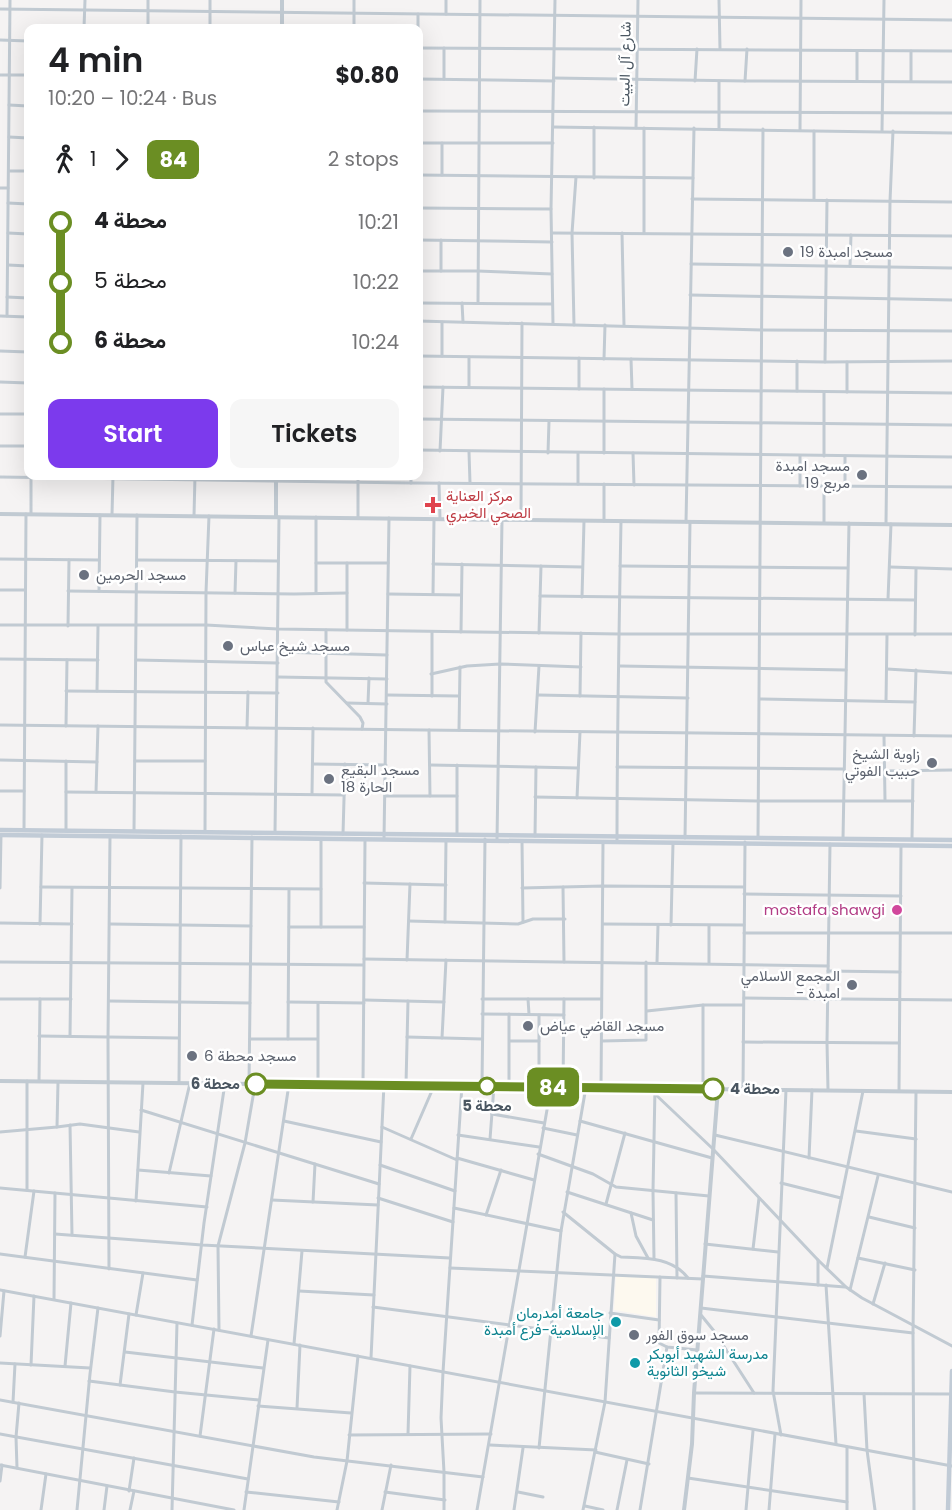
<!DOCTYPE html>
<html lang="en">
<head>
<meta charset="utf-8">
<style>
  :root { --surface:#fff; --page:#f6f6f6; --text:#202124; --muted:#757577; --accent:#7c3aed }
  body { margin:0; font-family:Poppins,Vazirmatn,sans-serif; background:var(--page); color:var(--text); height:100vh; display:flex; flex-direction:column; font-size:22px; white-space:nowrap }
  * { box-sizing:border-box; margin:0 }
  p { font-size:20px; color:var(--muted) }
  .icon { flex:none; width:33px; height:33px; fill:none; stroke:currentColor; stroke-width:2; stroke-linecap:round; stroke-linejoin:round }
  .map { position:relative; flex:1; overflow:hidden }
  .side { position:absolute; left:24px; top:24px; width:399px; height:456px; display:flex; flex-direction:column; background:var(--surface); border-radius:12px; box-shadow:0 6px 24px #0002 }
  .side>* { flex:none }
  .badge { padding:0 12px; border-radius:9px; font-size:21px; line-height:39px }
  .map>.badge { position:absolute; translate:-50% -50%; box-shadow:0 0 0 3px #fff }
  .legs { display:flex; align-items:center; gap:9px; height:66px; padding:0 24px; font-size:20px }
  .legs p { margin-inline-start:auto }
  .head { display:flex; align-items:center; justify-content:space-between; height:102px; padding:0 24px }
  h1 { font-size:33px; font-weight:600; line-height:45px }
  .action { display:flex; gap:12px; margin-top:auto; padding:12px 24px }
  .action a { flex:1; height:69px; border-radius:12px; background:var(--accent); color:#fff; font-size:24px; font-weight:600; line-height:69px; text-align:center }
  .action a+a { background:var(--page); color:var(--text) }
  ul { padding:0 24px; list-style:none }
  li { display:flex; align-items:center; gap:21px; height:60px; font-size:22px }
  li i { display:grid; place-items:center; width:9px; height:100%; margin:0 8px; background:currentColor }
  li i::after { content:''; width:15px; height:15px; margin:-8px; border:4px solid; border-radius:50%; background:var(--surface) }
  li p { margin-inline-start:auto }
  li:first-child i { background:linear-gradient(#0000 50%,currentColor 0) }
  li:last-child i { background:linear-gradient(currentColor 50%,#0000 0) }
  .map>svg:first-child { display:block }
  .commercial { fill:#fdf9ef }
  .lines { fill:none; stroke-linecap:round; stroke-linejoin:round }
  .minor { stroke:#c1cad2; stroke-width:3 }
  .tertiary { stroke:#c1cad2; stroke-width:4 }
  .secondary { stroke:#c1cbd6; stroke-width:4.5 }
  .line-1-casing { stroke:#fff; stroke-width:14 }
  .line-1 { stroke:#6b8e23; stroke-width:9 }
  .worship-dot { fill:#6b7280; stroke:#fff; stroke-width:2 }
  .health-dot { fill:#e0444e; stroke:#fff; stroke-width:2 }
  .hotel-dot { fill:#d1479c; stroke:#fff; stroke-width:2 }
  .stop-1-dot { fill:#fff; stroke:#6b8e23; stroke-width:3 }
  .culture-dot { fill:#0f9aa8; stroke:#fff; stroke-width:2 }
  .labels { text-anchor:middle; stroke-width:5; stroke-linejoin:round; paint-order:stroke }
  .street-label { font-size:15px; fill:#4a5661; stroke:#fff }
  .worship-label { font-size:15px; fill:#5b616d; stroke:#fff; text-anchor:start }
  .health-label { font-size:15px; fill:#be3a42; stroke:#fff; text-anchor:start }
  .hotel-label { font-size:15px; fill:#b23c85; stroke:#fff; text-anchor:end }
  .stop-label { font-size:15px; font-weight:bold; fill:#4a5661; stroke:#fff; text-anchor:end }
  .culture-label { font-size:15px; fill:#0d838f; stroke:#fff; text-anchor:end }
</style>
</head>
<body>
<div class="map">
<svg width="952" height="1510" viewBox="0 0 952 1510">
  <rect width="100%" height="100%" fill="#f5f3f3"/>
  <path class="commercial" d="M616,1276l40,2v39l-42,-7z"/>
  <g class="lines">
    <g class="minor">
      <path d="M354,0v28"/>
      <path d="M719,0l1,49"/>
      <path d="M0,9l952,11"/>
      <path d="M446,14v-14"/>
      <path d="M84,28l1,-28"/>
      <path d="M148,28v-28"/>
      <path d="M210,28v-28"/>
      <path d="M418,28v-14"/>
      <path d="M0,40l28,1"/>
      <path d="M418,48l534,3"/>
      <path d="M444,48v31"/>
      <path d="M911,51v30"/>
      <path d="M0,75h28"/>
      <path d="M554,78l191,3 207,1"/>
      <path d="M418,79l136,2"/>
      <path d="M695,81l2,-32"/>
      <path d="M745,81l2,-32"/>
      <path d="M857,81v-30"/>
      <path d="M9,105l19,1"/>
      <path d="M418,111l534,2"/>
      <path d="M553,127l399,6"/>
      <path d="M594,127v51"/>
      <path d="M636,128l2,-128"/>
      <path d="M719,128v-47"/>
      <path d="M800,130l1,-130"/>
      <path d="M882,131l2,-131"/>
      <path d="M9,137l19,1"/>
      <path d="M418,143h135"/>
      <path d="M442,143v32"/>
      <path d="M9,171h19"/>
      <path d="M418,175l275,3"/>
      <path d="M0,188h8"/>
      <path d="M692,199l260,3"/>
      <path d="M814,199v-68"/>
      <path d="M8,203l20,1"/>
      <path d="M418,208l133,1"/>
      <path d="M8,233l20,1"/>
      <path d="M552,233l400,3"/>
      <path d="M622,233l2,92"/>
      <path d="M644,233v-105"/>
      <path d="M418,240l134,2"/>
      <path d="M691,264l261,4"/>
      <path d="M8,265l20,1"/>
      <path d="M850,266l1,-31"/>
      <path d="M418,271h60l74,3"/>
      <path d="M441,271v-31"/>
      <path d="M690,295l262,5"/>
      <path d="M7,297l21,1"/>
      <path d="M418,303l134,1"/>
      <path d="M462,303l1,19"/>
      <path d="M478,303l2,-303"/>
      <path d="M0,316l28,1"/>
      <path d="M7,316l3,-316"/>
      <path d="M418,321l344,9 190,1"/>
      <path d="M553,324l-2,-115 4,-209"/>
      <path d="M574,325l-2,-92 4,-56"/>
      <path d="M0,351l28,1"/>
      <path d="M418,356l407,6 127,-1"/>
      <path d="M442,356v-34"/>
      <path d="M469,357v30"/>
      <path d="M579,358v31"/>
      <path d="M604,359l1,-34"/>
      <path d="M631,359l1,30"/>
      <path d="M797,361v30"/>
      <path d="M825,362l2,-162"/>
      <path d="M0,382l28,1"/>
      <path d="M418,387l534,6"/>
      <path d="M847,392v-30"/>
      <path d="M0,414h28"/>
      <path d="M418,419l534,6"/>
      <path d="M0,446h28"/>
      <path d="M418,450l534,7"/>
      <path d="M440,451l3,-64"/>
      <path d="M469,452l1,31"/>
      <path d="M548,453l1,-32"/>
      <path d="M604,453v-64"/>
      <path d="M633,453l1,32"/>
      <path d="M824,456v-64"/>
      <path d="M0,477l411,6 541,4"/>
      <path d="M31,477v37"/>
      <path d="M411,483v-7"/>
      <path d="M439,483l1,36"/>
      <path d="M578,484v-31"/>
      <path d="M800,486v-30"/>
      <path d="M824,487v36"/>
      <path d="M845,487v-31"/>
      <path d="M112,515l1,-39"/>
      <path d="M194,516l1,-40"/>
      <path d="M358,517v-41"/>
      <path d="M521,519l1,-196"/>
      <path d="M604,521v-37"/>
      <path d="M686,522l8,-394"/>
      <path d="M886,523l4,-322 3,-70"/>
      <path d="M0,559l99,1"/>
      <path d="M137,560l141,1"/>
      <path d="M316,563h72"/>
      <path d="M433,564l149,3"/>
      <path d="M620,566l227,2"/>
      <path d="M890,567l62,2"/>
      <path d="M0,590h25"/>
      <path d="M68,591l226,3 53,-1"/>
      <path d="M99,591l1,-76"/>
      <path d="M235,593l1,-32"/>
      <path d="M316,593v-76"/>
      <path d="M388,594l73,1"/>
      <path d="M433,594l1,-75"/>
      <path d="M540,596l375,4"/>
      <path d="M582,597l2,-76"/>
      <path d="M888,599l3,-75"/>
      <path d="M0,625h206l72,4 341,5h333"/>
      <path d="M68,626l1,-66"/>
      <path d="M326,630v52l34,35 3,6 -1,6"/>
      <path d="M347,630v-67"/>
      <path d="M461,632l1,-68"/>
      <path d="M539,633l2,-67"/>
      <path d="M915,635l1,-66"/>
      <path d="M278,652l109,3"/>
      <path d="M0,659l98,1"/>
      <path d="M136,660l142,3"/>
      <path d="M620,666l226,4"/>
      <path d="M887,669l65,4"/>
      <path d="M431,674l36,-8 33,-2 81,3"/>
      <path d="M278,677l109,2"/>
      <path d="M66,691l212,2"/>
      <path d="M97,691l1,-65"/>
      <path d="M387,695l71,1"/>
      <path d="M538,695l150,3"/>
      <path d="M432,696v-64"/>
      <path d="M580,696l1,-63"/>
      <path d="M760,699l155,3"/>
      <path d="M886,701l1,-66"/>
      <path d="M347,703l40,1"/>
      <path d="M368,703l1,-25"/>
      <path d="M0,725l952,11"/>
      <path d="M66,726l1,-66"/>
      <path d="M247,728l1,-36"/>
      <path d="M429,730l1,66"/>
      <path d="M459,730l1,-63"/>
      <path d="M535,732l4,-66"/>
      <path d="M884,736l1,64"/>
      <path d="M914,736l2,-66"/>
      <path d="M0,760l97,2"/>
      <path d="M66,761v70"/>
      <path d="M135,761h70"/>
      <path d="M313,764l73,1"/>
      <path d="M430,765l148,3"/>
      <path d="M617,767l226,2"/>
      <path d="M884,771l68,-1"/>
      <path d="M0,791h24"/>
      <path d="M66,792l278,3"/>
      <path d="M96,792l2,-66"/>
      <path d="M312,794l1,-66"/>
      <path d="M386,796h71"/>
      <path d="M535,797l223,4h155"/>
      <path d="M577,798l3,-66"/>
      <path d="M24,830l2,-316"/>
      <path d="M134,831l3,-316"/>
      <path d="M205,832l1,-240 3,-76"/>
      <path d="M275,833l4,-316"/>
      <path d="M343,834l2,-70"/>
      <path d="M457,835v-70"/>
      <path d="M535,836l1,-69"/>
      <path d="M685,838l5,-316"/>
      <path d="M758,838l5,-709"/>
      <path d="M384,839l5,-321"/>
      <path d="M843,839l6,-316"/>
      <path d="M912,839l1,-67"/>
      <path d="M497,840l5,-320"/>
      <path d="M522,841l1,81"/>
      <path d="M617,841c0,-106 2,-213 4,-320"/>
      <path d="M364,883l82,2"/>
      <path d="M41,887l280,2"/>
      <path d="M563,887l1,75"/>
      <path d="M0,888l1,-53"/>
      <path d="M522,888l81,-2 141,1"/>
      <path d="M744,894l157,2"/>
      <path d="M409,921l109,3 15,-5h32"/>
      <path d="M445,922l1,-82"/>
      <path d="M0,923l72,1"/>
      <path d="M40,924l2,-89"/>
      <path d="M110,924l141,2"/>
      <path d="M603,924l141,1"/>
      <path d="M671,925l2,-82"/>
      <path d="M709,926v37"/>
      <path d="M289,927h75"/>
      <path d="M321,927v-88"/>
      <path d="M744,933h208"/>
      <path d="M364,959l464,7"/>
      <path d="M407,960l3,-76"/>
      <path d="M0,962l363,3"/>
      <path d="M657,962l1,-37"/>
      <path d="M828,971l72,1"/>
      <path d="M744,998l208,2"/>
      <path d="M0,999h71"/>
      <path d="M482,999h119"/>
      <path d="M528,999l1,15"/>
      <path d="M365,1000l79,2"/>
      <path d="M109,1001l141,2"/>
      <path d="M288,1002l76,1"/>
      <path d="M318,1003v81"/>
      <path d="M647,1011l56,-6h40"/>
      <path d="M482,1014l82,1"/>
      <path d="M509,1014v73"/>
      <path d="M39,1036l139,2"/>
      <path d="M70,1036l2,-148"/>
      <path d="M407,1037l75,2"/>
      <path d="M442,1038l4,-78"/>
      <path d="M250,1039h67"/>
      <path d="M288,1039l1,-149"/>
      <path d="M510,1041h29"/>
      <path d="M602,1041l44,-1v-78"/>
      <path d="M743,1042l156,1"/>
      <path d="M39,1081l1,-82"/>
      <path d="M179,1083l2,-247"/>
      <path d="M249,1084l3,-247"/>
      <path d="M363,1084l2,-244"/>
      <path d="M406,1084l2,-83"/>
      <path d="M482,1086l3,-247"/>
      <path d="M539,1087v-72"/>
      <path d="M563,1087l1,-88"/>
      <path d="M601,1087l2,-244"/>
      <path d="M703,1089v-84"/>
      <path d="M743,1089l2,-247"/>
      <path d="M828,1090l-1,-48 3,-198"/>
      <path d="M899,1091l2,-245"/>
      <path d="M655,1094l58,55 105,111 28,27 16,11 90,48"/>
      <path d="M141,1110l238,74"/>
      <path d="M492,1114l52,9"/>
      <path d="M284,1121l97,21"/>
      <path d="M580,1121l132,37"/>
      <path d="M70,1125l2,110"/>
      <path d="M57,1127l1,-45"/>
      <path d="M382,1127l75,33"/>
      <path d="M543,1128l34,7"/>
      <path d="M856,1131l60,8"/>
      <path d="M0,1132l57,-5 23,-3 59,8"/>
      <path d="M458,1135l81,12"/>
      <path d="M715,1135l237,57"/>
      <path d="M411,1139l23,-53"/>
      <path d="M490,1139l4,-53"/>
      <path d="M538,1154l55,20 23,13 93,9"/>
      <path d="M457,1158l77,22"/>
      <path d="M809,1158l3,-68"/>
      <path d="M380,1165l75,26"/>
      <path d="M138,1170l73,6"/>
      <path d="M169,1173l21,-90"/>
      <path d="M781,1183l60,15"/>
      <path d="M0,1188l207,19"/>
      <path d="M27,1190v-109"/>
      <path d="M567,1192l86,28"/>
      <path d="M676,1193l1,85"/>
      <path d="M378,1198l75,24"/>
      <path d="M272,1200l106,5"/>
      <path d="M136,1201l7,-118"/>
      <path d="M313,1202l2,-38"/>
      <path d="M606,1204l19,-71"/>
      <path d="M454,1208l107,23"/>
      <path d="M563,1212l52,42 6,3c25,1 51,0 67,21"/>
      <path d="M631,1213l5,23 12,22"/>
      <path d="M486,1215l15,-45"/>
      <path d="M869,1217l46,11"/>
      <path d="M55,1234l147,11 248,13"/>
      <path d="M705,1244l73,8"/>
      <path d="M753,1249l6,-51"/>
      <path d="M0,1254l197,26"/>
      <path d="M25,1257l9,-66"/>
      <path d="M858,1258l57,12"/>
      <path d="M654,1259l-1,-68 2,-103"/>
      <path d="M450,1268l253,11"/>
      <path d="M827,1268l36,-177"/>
      <path d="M109,1269l-1,-231 2,-202"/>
      <path d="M703,1276l142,11"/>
      <path d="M660,1277l-1,66 8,4 30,3"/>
      <path d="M818,1285v-25"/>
      <path d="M826,1285l10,159"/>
      <path d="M0,1290l952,176"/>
      <path d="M850,1290l28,-114"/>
      <path d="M299,1291l75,4"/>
      <path d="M54,1299l1,-106"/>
      <path d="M873,1304l12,-41"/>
      <path d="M373,1307l236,31"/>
      <path d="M701,1308l212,25"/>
      <path d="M610,1313l49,7"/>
      <path d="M136,1315l7,-42"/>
      <path d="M701,1315l13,16 40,62"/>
      <path d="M192,1325l12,-102 21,-140"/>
      <path d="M219,1330l-1,-84 27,-103 10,-58"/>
      <path d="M0,1336l4,-45"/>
      <path d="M251,1336l38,-252"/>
      <path d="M294,1344l8,-93"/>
      <path d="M125,1352l138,16"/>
      <path d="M371,1358l13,-274"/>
      <path d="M0,1363l90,5"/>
      <path d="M31,1365l3,-69"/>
      <path d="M65,1366l6,-63"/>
      <path d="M89,1381l86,11 84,8"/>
      <path d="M120,1385l9,-71"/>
      <path d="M694,1393l257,1"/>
      <path d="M864,1394l3,56 8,60"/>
      <path d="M0,1400l314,57 169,20"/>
      <path d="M13,1402l2,-38"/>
      <path d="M258,1406l93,7"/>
      <path d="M297,1408l3,-63"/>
      <path d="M0,1434l248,45"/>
      <path d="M408,1434l2,-68"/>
      <path d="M349,1435l142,-1"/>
      <path d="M781,1435l-8,-44 13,-301"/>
      <path d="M200,1436l14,-107"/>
      <path d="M490,1445l106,5"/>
      <path d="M847,1447v63"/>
      <path d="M539,1448l22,-217 25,-144"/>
      <path d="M595,1452l54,12"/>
      <path d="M0,1465l234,45"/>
      <path d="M17,1468l-1,-31 3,-34"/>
      <path d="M688,1478l159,24"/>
      <path d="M0,1481l2,-16"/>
      <path d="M129,1491l5,-33"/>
      <path d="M246,1492l93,10"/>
      <path d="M385,1492l60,8"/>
      <path d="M518,1492l25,5"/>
      <path d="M585,1506l18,4"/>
      <path d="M41,1510l5,-36"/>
      <path d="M77,1510l13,-136 8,-66"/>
      <path d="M104,1510l3,-24"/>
      <path d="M130,1510l4,-19"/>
      <path d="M172,1510l5,-187"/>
      <path d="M244,1510l24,-170"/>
      <path d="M337,1510l10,-49 11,-105"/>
      <path d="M382,1510l9,-45"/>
      <path d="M444,1510v-38l-3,-54 2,-46 19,-287"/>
      <path d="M477,1510c26,-141 48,-282 74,-423"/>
      <path d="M514,1510l9,-62"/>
      <path d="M583,1510l22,-108 10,-148"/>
      <path d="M617,1510l10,-50"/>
      <path d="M640,1510l27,-163"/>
      <path d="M746,1510l7,-79"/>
      <path d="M769,1510l6,-76"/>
      <path d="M914,1510l-1,-177 3,-241"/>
    </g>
    <g class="tertiary">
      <path d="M282,28v-28"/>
      <path d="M0,514l952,11"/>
      <path d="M276,517v-41"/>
      <path d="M0,1081l952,11"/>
      <path d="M684,1510l8,-66 2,-51 24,-304"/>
    </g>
    <g class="secondary">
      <path d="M0,830l952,10"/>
      <path d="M0,835l952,11"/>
      <path d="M948,1510l4,-139"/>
    </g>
  </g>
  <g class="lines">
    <g class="line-1-casing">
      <path id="line-1" d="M256,1084l457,5"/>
    </g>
    <use href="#line-1" class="line-1"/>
  </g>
  <g class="worship-dot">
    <circle cx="788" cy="252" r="6"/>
    <circle cx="862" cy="475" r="6"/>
    <circle cx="84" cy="575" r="6"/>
    <circle cx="228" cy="646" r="6"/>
    <circle cx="932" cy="763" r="6"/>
    <circle cx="329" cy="779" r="6"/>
    <circle cx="852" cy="985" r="6"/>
    <circle cx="528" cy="1026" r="6"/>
    <circle cx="192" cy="1056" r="6"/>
    <circle cx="634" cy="1335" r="6"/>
  </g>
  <path class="health-dot" d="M430 496h6v6h6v6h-6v6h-6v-6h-6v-6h6z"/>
  <circle class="hotel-dot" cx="897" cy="910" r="6"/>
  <g class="stop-1-dot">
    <circle cx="256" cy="1084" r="10"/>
    <circle cx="487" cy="1086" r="8"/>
    <circle cx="713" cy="1089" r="10"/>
  </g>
  <g class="culture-dot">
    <circle cx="616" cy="1322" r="6"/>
    <circle cx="635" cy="1363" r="6"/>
  </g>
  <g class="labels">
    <g class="street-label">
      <text transform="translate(625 64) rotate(-89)" y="5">شارع آل البيت</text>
    </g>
    <g class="worship-label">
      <text x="800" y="257">مسجد امبدة 19</text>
      <text x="850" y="471" text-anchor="end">مسجد امبدة<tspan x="850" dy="17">مربع 19</tspan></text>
      <text x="96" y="580">مسجد الحرمين</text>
      <text x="240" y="651">مسجد شيخ عباس</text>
      <text x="920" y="759" text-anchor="end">زاوية الشيخ<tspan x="920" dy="17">حبيب الفوتي</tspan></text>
      <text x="341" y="775">مسجد البقيع<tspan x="341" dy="17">الحارة 18</tspan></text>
      <text x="840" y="981" text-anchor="end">المجمع الاسلامي<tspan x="840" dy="17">- امبدة</tspan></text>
      <text x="540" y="1031">مسجد القاضي عياض</text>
      <text x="204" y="1061">مسجد محطة 6</text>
      <text x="646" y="1340">مسجد سوق الفور</text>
    </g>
    <g class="health-label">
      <text x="446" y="501">مركز العناية<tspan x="446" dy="17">الصحي الخيري</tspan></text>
    </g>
    <g class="hotel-label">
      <text x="885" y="915">mostafa shawgi</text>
    </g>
    <g class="stop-label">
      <text x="240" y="1089">محطة 6</text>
      <text x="730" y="1094" text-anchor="start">محطة 4</text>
      <text x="487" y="1111" text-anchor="middle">محطة 5</text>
    </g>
    <g class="culture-label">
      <text x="604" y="1318">جامعة أمدرمان<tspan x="604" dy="17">الإسلامية-فرع أمبدة</tspan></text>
      <text x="647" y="1359" text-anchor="start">مدرسة الشهيد أبوبكر<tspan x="647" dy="17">شيخو الثانوية</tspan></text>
    </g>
  </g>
</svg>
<b class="badge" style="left:553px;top:1087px;background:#6b8e23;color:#fff">84</b>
<section class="side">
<div class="head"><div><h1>4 min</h1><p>10:20 – 10:24 · Bus</p></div><b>$0.80</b></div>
<div class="legs"><svg class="icon" aria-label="walk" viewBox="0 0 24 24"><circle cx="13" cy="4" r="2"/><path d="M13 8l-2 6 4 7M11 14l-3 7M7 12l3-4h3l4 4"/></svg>1<svg class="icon" aria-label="forward" viewBox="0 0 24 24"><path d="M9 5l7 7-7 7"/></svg><b class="badge" style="background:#6b8e23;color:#fff">84</b><p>2 stops</p></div>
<ul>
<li><i style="color:#6b8e23"></i><b>محطة 4</b><p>10:21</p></li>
<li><i style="color:#6b8e23"></i><span>محطة 5</span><p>10:22</p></li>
<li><i style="color:#6b8e23"></i><b>محطة 6</b><p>10:24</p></li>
</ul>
<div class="action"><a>Start</a><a>Tickets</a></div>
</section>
</div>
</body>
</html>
